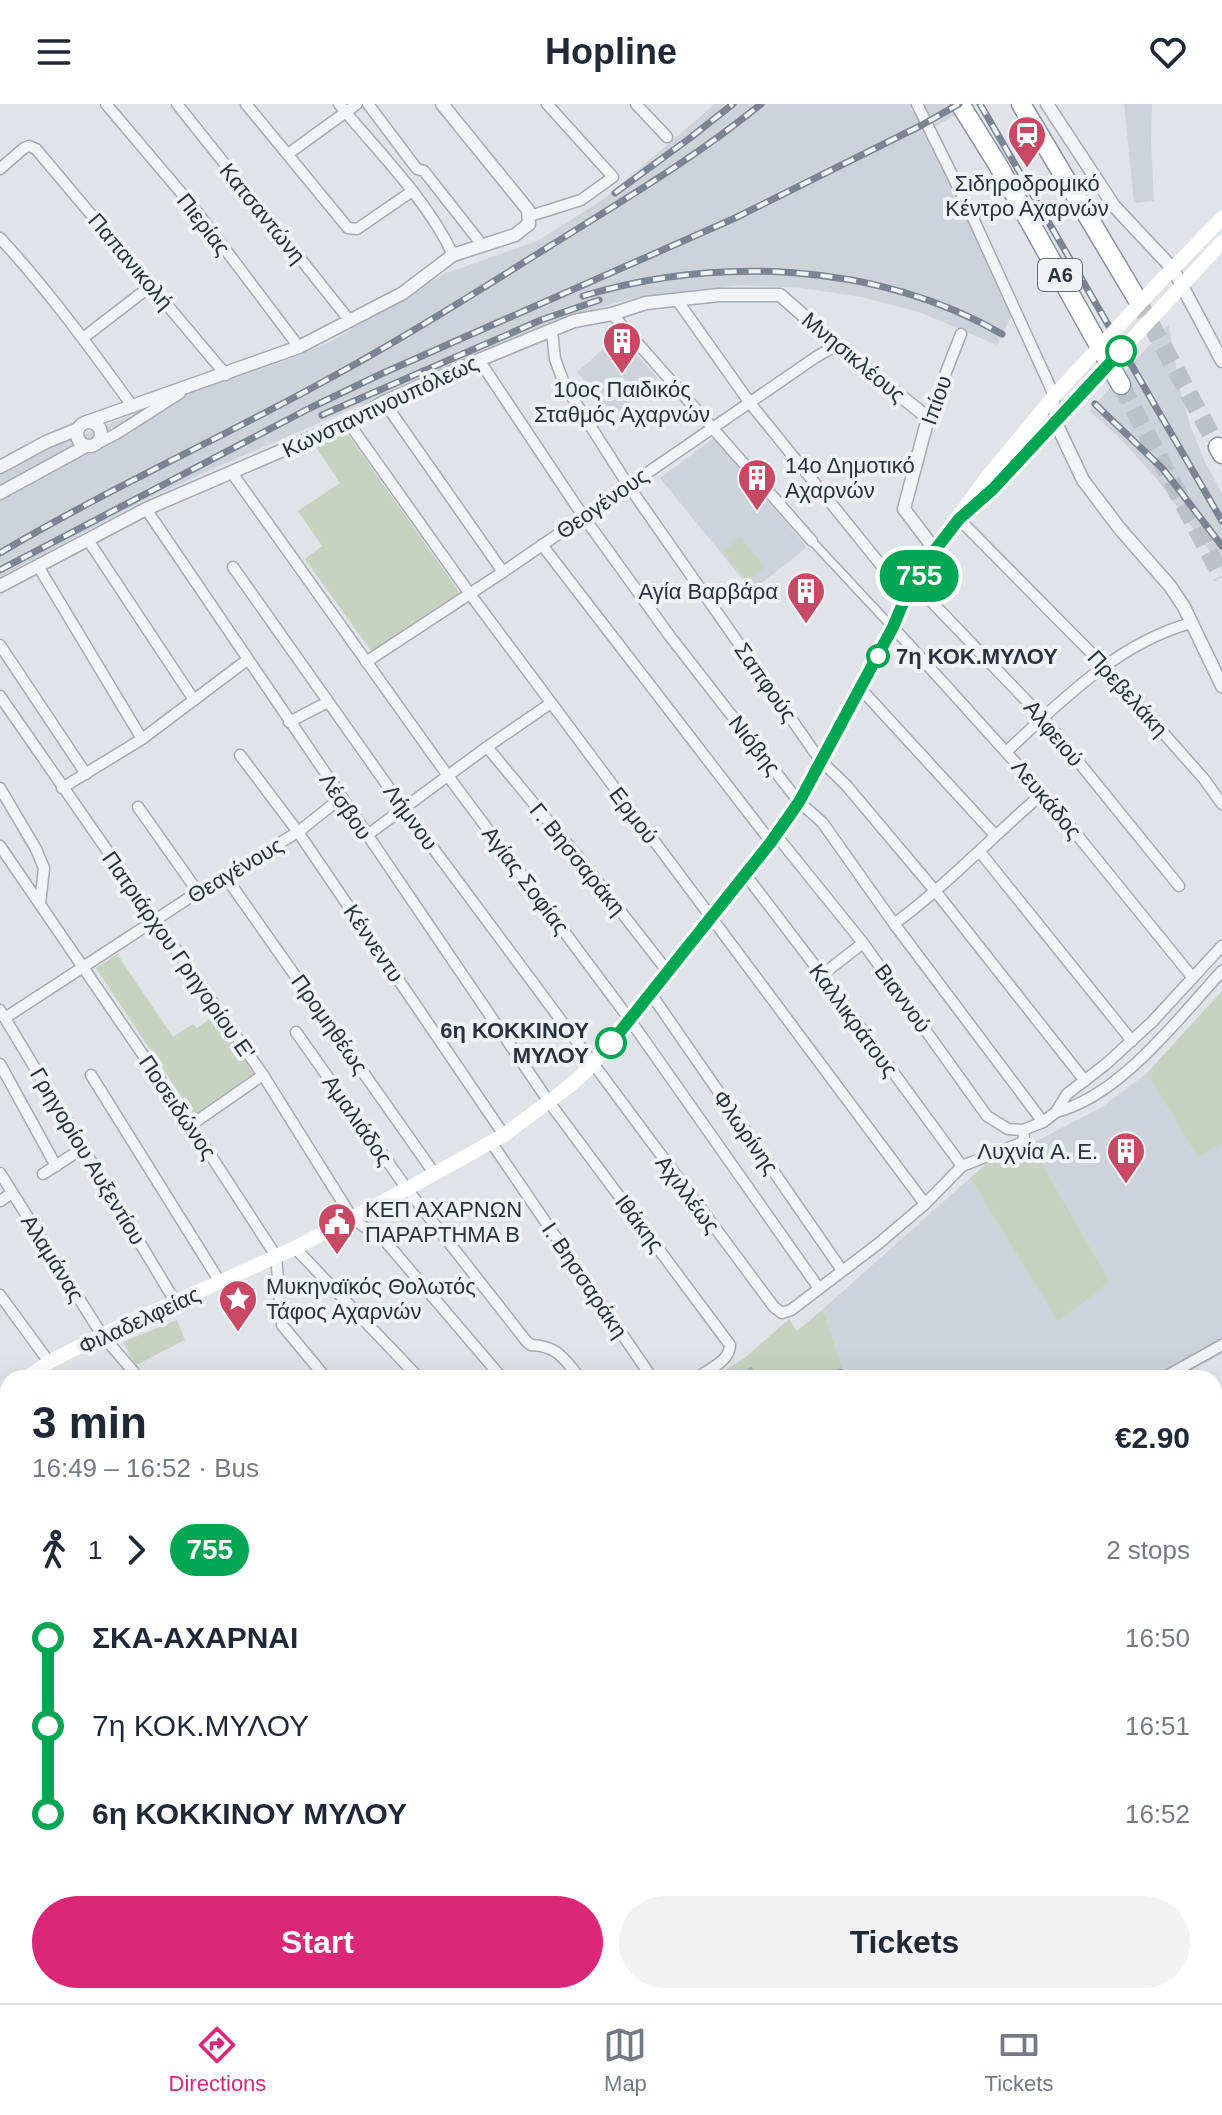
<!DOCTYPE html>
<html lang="en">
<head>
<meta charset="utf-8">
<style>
  :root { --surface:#fff; --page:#f2f2f3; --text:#1f2937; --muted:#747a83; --line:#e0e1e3; --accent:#db2777 }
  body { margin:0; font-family:Arial,sans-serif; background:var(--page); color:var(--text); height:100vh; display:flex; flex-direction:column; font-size:30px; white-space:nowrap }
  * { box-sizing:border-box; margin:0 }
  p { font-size:26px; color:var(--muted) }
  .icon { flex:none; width:44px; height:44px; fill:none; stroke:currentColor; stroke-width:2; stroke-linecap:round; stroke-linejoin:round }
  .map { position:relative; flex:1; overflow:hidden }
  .panel { position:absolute; left:0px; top:1266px; width:1222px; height:634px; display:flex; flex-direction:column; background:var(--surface); border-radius:24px 24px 0 0; box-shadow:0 8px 32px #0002 }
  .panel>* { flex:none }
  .badge { padding:0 16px; border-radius:26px; font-size:28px; line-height:52px }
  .map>.badge { position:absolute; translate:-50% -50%; box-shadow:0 0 0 4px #fff }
  .legs { display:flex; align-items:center; gap:12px; height:88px; padding:0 32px; font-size:26px }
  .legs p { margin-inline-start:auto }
  .overview { display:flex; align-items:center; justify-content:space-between; height:136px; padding:0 32px }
  h1 { font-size:44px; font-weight:800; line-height:60px }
  .action { display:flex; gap:16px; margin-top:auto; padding:16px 32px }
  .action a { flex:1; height:92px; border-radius:48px; background:var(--accent); color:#fff; font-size:32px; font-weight:800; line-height:92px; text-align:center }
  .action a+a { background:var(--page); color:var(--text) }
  ul { padding:0 32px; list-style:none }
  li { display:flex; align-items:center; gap:28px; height:88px; font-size:30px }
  li i { display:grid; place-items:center; width:12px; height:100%; margin:0 10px; background:currentColor }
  li i::after { content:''; width:20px; height:20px; margin:-10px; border:6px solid; border-radius:50%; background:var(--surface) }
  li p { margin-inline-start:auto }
  li:first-child i { background:linear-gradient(#0000 50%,currentColor 0) }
  li:last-child i { background:linear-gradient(currentColor 50%,#0000 0) }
  header { display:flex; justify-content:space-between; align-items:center; height:104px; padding:0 32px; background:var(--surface); font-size:36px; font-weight:800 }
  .tabs { display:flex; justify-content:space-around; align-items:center; height:112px; border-top:2px solid var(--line); background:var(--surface); font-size:22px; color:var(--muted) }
  .tabs a { display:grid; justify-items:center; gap:4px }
  .tabs .selected { color:var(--accent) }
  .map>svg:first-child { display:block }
  .built { fill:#ced3da }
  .green { fill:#c7d2c1 }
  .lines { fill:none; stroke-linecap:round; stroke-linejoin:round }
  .stream { stroke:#9cb4c7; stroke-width:4 }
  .motorway-tunnel { stroke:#bbc1c7; stroke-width:18; stroke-dasharray:18 9; stroke-linecap:butt }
  .pedestrian-casing { stroke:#a5abb3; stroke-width:10 }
  .minor-casing { stroke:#a5abb3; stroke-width:13 }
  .tertiary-casing { stroke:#a5abb3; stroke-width:15 }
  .motorway-casing { stroke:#88929f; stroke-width:21 }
  .pedestrian { stroke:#f3f4f7; stroke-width:7 }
  .minor { stroke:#f3f4f7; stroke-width:10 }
  .tertiary { stroke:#f3f4f7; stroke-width:12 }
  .secondary { stroke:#fff; stroke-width:14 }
  .motorway { stroke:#fff; stroke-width:18 }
  .rail-casing { stroke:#7a8492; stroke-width:7 }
  .rail { stroke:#eff3f6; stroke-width:4; stroke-dasharray:12; stroke-linecap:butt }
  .secondary-bridge { stroke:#fff; stroke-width:14 }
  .line-1-casing { stroke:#fff; stroke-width:18 }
  .line-1 { stroke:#00a651; stroke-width:12 }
  .stop-1-dot { fill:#fff; stroke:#00a651; stroke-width:4 }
  .labels { text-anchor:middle; stroke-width:8; stroke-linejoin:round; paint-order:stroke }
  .shield { fill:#eff3f6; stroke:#646d76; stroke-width:2 }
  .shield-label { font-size:20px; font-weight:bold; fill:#29333f }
  .poi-label { font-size:22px; fill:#29333f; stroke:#eff3f6; text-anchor:start }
  .street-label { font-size:22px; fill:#29333f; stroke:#eff3f6 }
  .stop-label { font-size:22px; font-weight:bold; fill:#29333f; stroke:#eff3f6; text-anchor:start }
</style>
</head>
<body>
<header><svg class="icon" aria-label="menu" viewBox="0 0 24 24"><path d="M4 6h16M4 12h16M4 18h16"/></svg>Hopline<svg class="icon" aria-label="heart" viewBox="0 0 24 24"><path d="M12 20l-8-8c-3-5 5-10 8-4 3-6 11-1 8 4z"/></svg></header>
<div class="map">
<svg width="1222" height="1899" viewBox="0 0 1222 1899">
  <rect width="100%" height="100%" fill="#e0e4e9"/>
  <g class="built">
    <path d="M715,0h200l-5,4 3,4 14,-8h47l-48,28 86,183 -15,30 -78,-33 -58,-15 -59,-9 -62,-3 -107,13 -55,16 -55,21 -297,128 -83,38 -143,76v-102l52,-28 99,-40 131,-45 48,-20 114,-68 93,-33 64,-40z"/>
    <path d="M1124,0h28l-1,38 3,59 -20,2z"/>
    <path d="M1169,220l11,65 10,36 15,37 17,31v76l-65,-90 -41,-45 -27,-23z"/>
    <path d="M619,231l38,43 -42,37 -38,-43z"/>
    <path d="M714,334l93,109 -55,44 -92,-113z"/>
    <path d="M1147,969l51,83 24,-13v211l-45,24h-351l17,-8 -20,-61 147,-131 88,142 52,-38 -79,-138 71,-37z"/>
    <path d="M1222,1360v539h-204l-4,-7h200v-527z"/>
    <path d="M764,1892h212l1,7h-208z"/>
  </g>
  <g class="green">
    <path d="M344,325l116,164 -88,59 -67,-93 17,-13 -24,-35 42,-28 -27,-40z"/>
    <path d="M740,433l25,30 -18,14 -24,-30z"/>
    <path d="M117,850l56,83 20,-13 4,4 17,-12 42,61 -61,40 -99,-149z"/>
    <path d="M1222,887v152l-24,14 -51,-84z"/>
    <path d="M1031,1040l79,138 -52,39 -88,-143 20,-17z"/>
    <path d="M823,1205l20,61 -17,8h-113l34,-22 42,-37 8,12z"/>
    <path d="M177,1216l8,20 -49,25 -13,-23z"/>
  </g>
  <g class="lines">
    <g class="stream">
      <path d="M742,1274l9,-9"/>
      <path d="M0,1810l8,-3"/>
    </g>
    <g class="motorway-tunnel">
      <path d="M1137,195l81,148"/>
      <path d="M1121,281l101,192"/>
    </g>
    <g class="pedestrian-casing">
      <path id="pedestrian" d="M812,437l80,86"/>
    </g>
    <g class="minor-casing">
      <g id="minor">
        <path d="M106,0l88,104 105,139"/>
        <path d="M177,0l173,217"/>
        <path d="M246,0l102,124 9,1 54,-37"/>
        <path d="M339,0c39,48 88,95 114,151"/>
        <path d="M368,0l49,65 7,2 59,75"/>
        <path d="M636,0l31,33"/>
        <path d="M917,0l50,101 81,177 6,14 1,25"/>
        <path d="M288,50l69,-50"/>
        <path d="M0,65l24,-21 5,-2 7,3 190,226"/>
        <path d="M530,112l51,-16 32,-23 -66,-73"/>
        <path d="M0,134c49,53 91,111 133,169"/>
        <path d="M677,196l73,103 156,193 22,2 115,120 136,168"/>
        <path d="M612,210l200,227"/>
        <path d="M552,227l3,28 10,27 63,99 192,275 26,25 90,107 149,189"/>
        <path d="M83,234l69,-53"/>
        <path d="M479,256l104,156 86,119 130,167 23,20 73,103 148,197"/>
        <path d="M384,298l119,170"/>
        <path d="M928,314l33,-84"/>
        <path d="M348,318l122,172 455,610"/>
        <path d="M96,340l20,-10 64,-41"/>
        <path d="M232,369l216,303 182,244 188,267"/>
        <path d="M146,405l403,593 181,243c0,16 -21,24 -33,33"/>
        <path d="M959,415l146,148 99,112 18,25"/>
        <path d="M88,436l106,160"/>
        <path d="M542,441l229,297"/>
        <path d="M38,462l104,173"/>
        <path d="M233,463l171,242 370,498 8,6 9,-3 87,-66 47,-40 37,-38 59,-23 3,-4 -1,-9"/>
        <path d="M893,523l150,166 150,185"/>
        <path d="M0,541l86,129"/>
        <path d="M366,558l137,-90 313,-215 21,-12"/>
        <path d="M860,584l135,147"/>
        <path d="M0,592l263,379 90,144 33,23 116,136"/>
        <path d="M289,618l39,-20"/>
        <path d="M487,643l92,111 89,114"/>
        <path d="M1007,647c54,-50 111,-108 184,-128"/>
        <path d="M240,651l58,77 206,303"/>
        <path d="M0,684l36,61 8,19 -4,36"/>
        <path d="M62,684l80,-49 105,-79"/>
        <path d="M138,703l60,85"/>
        <path d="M776,731l87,108 124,173 21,13 15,1 20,-8 13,-10 11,-18 39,-30 46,-42 70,-76"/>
        <path d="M366,732l121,-89 64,-44"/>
        <path d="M0,742l191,279 85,131 6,69 44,53"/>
        <path d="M980,748l152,189"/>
        <path d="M745,770l77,101 140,191"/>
        <path d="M225,772l209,297"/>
        <path d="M894,820c54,-40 99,-88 149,-131"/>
        <path d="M822,871l41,-32"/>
        <path d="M651,890l190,275"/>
        <path d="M0,906l176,293"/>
        <path d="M5,914l193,-126 100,-60 43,-34"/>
        <path d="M296,928l111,157 120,153 4,3c27,1 33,14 49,33"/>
        <path d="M0,960l56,102"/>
        <path d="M91,971l129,207"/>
        <path d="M1056,1008c64,-16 122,-93 166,-141"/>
        <path d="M191,1021l72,-50"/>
        <path d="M491,1038l161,236"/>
        <path d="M0,1069l102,162 37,43"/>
        <path d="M43,1070l40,-26"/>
        <path d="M0,1097l12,-8"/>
        <path d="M295,1144l124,130"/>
        <path d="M0,1191l49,67"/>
        <path d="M840,1271l2,3"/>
        <path d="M1163,1274l59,-33"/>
        <path d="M0,1360l8,9"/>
        <path d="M0,1517l8,10"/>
        <path d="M0,1647l8,-5"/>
        <path d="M0,1727l8,9"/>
        <path d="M0,1755l8,-7"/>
        <path d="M0,1838l8,15"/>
        <path d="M29,1892l4,7"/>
        <path d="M149,1892l5,7"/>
        <path d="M273,1892l6,7"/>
        <path d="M401,1892l5,7"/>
        <path d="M253,1899l3,-7"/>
        <path d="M371,1899l4,-7"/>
        <path d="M537,1899l11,-7"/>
        <path d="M924,1899l14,-7"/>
      </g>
    </g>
    <g class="tertiary-casing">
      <g id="tertiary">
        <path d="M1047,0l67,102 59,63 49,92"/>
        <path d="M1055,317l28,59 37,49 50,57 14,21 38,79"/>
        <path d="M87,318l212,-75 104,-54 50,-38 62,-20 14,-11 -1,-14 -86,-106"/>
        <circle cx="89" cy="330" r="12"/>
        <path d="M0,363l46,-25 32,-13"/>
        <path d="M0,389l86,-47"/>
        <path d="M0,482l146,-77 202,-87 36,-20 95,-42 95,-39 38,-7 34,-11 73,-8h61l57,50 91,73 -24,91 31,41"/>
        <path d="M1214,1820l8,-6"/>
        <path d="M1069,1899l11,-7"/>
      </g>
    </g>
    <g class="motorway-casing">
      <g id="motorway">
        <path d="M960,0l38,61 123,220"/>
        <path d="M1021,0l116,195"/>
        <path d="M1218,343l4,7"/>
      </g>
    </g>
    <use href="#pedestrian" class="pedestrian"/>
    <use href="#minor" class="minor"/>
    <use href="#tertiary" class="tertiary"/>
    <g class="secondary">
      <path d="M1154,184l68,-70"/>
      <path d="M1164,201l58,-63"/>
      <path d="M974,402l120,-126"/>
      <path d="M27,1274l22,-16 53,-27 193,-87 112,-59 97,-54 67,-50 21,-20 179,-223 28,-40 94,-175 13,-31 29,-46 49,-69 70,-85 39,-42"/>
      <path d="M0,1293l8,-6"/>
    </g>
    <use href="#motorway" class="motorway"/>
    <g class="rail-casing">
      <g id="rail">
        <path d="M980,0l242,417"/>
        <path d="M615,89l75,-55 43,-34"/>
        <path d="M583,192c136,-41 295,-33 419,38"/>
        <path d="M1095,300l68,65 59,77"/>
        <path d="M322,311l219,-95 58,-20"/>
        <path d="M0,449c104,-62 215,-112 321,-170 78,-42 154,-90 229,-137 72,-45 145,-88 211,-142"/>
        <path d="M0,466l310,-162 71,-34 352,-155 189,-94 37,-21"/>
      </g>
    </g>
    <use href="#rail" class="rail"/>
    <g class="secondary-bridge">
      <path d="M1093,250l61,-66"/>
      <path d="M1094,276l70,-75"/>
    </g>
  </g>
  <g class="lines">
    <g class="line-1-casing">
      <path id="line-1" d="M611,939l160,-201 28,-40 94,-175 13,-31 29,-46 24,-31 34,-30 128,-138"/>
    </g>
    <use href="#line-1" class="line-1"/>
  </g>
  <defs>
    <g id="station-pin" transform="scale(2)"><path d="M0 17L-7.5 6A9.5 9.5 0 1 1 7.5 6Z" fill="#c94964" stroke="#eff3f6"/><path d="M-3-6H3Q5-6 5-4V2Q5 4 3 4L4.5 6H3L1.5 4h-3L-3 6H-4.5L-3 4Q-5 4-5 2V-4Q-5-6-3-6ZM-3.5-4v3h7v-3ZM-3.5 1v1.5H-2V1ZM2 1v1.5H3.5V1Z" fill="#fff"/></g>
    <g id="building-pin" transform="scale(2)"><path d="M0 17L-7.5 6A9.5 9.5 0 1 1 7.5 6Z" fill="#c94964" stroke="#eff3f6"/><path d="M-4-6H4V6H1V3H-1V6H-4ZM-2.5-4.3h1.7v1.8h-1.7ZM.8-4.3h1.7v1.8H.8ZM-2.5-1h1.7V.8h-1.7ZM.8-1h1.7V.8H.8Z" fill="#fff"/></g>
    <g id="civic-pin" transform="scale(2)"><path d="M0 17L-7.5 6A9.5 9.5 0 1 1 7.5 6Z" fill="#c94964" stroke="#eff3f6"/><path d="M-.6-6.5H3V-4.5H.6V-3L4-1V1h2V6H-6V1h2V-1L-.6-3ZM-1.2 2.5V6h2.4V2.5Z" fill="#fff"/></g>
    <g id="sight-pin" transform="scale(2)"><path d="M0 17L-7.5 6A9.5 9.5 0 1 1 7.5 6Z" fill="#c94964" stroke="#eff3f6"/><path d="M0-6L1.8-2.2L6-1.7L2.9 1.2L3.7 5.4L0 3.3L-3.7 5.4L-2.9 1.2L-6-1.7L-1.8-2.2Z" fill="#fff"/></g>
  </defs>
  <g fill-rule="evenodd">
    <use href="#station-pin" x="1027" y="31"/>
    <use href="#building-pin" x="622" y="237"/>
    <use href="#building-pin" x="757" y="374"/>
    <use href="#building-pin" x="806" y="487"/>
    <use href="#building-pin" x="1126" y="1047"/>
    <use href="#civic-pin" x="337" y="1118"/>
    <use href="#sight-pin" x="238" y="1195"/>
  </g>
  <g class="stop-1-dot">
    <circle cx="1121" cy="247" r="14"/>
    <circle cx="878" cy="552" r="10"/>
    <circle cx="611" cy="939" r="14"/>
  </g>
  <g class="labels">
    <rect class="shield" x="1038" y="155" width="44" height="32" rx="6"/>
    <g class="shield-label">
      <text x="1060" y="178">Α6</text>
    </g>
    <g class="poi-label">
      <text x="1027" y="87" text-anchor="middle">Σιδηροδρομικό<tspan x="1027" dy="25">Κέντρο Αχαρνών</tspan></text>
      <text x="622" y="293" text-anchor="middle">10ος Παιδικός<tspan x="622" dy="25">Σταθμός Αχαρνών</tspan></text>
      <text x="785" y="369">14ο Δημοτικό<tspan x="785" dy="25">Αχαρνών</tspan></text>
      <text x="778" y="495" text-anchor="end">Αγία Βαρβάρα</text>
      <text x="1098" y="1055" text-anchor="end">Λυχνία A. E.</text>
      <text x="365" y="1113">ΚΕΠ ΑΧΑΡΝΩΝ<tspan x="365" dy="25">ΠΑΡΑΡΤΗΜΑ Β</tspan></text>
      <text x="266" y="1190">Μυκηναϊκός Θολωτός<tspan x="266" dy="25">Τάφος Αχαρνών</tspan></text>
    </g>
    <g class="street-label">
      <text transform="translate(263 109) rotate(51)" y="8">Κατσαντώνη</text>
      <text transform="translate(204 120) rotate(52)" y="8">Πιερίας</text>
      <text transform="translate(131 157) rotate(50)" y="8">Παπανικολή</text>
      <text transform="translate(854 253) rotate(40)" y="8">Μνησικλέους</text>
      <text transform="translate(936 296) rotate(-70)" y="8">Ιπίου</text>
      <text transform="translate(380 302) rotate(-25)" y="8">Κωνσταντινουπόλεως</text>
      <text transform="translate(602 399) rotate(-35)" y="8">Θεογένους</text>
      <text transform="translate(766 578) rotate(55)" y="8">Σαπφούς</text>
      <text transform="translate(1128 589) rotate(48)" y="8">Πρεβελάκη</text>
      <text transform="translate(1054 629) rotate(50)" y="8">Αλφειού</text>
      <text transform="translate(755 641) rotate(52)" y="8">Νιόβης</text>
      <text transform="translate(1047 695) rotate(50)" y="8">Λευκάδος</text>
      <text transform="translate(346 702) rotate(56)" y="8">Λέσβου</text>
      <text transform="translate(634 711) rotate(53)" y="8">Ερμού</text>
      <text transform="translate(411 713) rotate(54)" y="8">Λήμνου</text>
      <text transform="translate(578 755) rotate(51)" y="8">Γ. Βησσαράκη</text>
      <text transform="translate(235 766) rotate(-31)" y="8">Θεαγένους</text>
      <text transform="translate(526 776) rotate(53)" y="8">Αγίας Σοφίας</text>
      <text transform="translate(374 839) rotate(56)" y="8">Κέννεντυ</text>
      <text transform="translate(179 851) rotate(55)" y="8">Πατριάρχου Γρηγορίου E'</text>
      <text transform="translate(903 894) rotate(54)" y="8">Βιαννού</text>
      <text transform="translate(854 916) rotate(54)" y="8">Καλλικράτους</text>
      <text transform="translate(330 920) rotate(55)" y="8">Προμηθέως</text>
      <text transform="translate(178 1003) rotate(56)" y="8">Ποσειδώνος</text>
      <text transform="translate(358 1016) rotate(55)" y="8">Αμαλιάδος</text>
      <text transform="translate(746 1028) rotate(55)" y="8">Φλωρίνης</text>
      <text transform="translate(88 1052) rotate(59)" y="8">Γρηγορίου Αυξεντίου</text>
      <text transform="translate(688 1090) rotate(53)" y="8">Αχιλλέως</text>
      <text transform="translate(640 1119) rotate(53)" y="8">Ιθάκης</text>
      <text transform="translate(53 1154) rotate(58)" y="8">Αλαμάνας</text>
      <text transform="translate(585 1176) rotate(56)" y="8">Ι. Βησσαράκη</text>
      <text transform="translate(139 1216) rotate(-25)" y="8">Φιλαδελφείας</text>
    </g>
    <g class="stop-label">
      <text x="896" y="560">7η ΚΟΚ.ΜΥΛΟΥ</text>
      <text x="589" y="934" text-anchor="end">6η ΚΟΚΚΙΝΟΥ<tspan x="589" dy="25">ΜΥΛΟΥ</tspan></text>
    </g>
  </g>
</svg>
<b class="badge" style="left:919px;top:472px;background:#00a651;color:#fff">755</b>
<section class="panel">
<div class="overview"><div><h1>3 min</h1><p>16:49 – 16:52 · Bus</p></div><b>€2.90</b></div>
<div class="legs"><svg class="icon" aria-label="walk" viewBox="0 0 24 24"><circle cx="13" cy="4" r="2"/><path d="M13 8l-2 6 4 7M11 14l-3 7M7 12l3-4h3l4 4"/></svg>1<svg class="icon" aria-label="forward" viewBox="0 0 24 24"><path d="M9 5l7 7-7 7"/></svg><b class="badge" style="background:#00a651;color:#fff">755</b><p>2 stops</p></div>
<ul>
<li><i style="color:#00a651"></i><b>ΣΚΑ-ΑΧΑΡΝΑΙ</b><p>16:50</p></li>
<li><i style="color:#00a651"></i><span>7η ΚΟΚ.ΜΥΛΟΥ</span><p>16:51</p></li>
<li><i style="color:#00a651"></i><b>6η ΚΟΚΚΙΝΟΥ ΜΥΛΟΥ</b><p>16:52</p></li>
</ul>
<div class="action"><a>Start</a><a>Tickets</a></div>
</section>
</div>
<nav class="tabs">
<a class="selected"><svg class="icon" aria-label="directions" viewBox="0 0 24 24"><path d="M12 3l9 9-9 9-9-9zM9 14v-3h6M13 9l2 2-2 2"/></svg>Directions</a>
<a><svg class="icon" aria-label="map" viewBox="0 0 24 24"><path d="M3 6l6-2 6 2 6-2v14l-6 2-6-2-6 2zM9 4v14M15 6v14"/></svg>Map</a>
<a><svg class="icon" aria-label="tickets" viewBox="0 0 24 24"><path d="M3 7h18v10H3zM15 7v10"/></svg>Tickets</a>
</nav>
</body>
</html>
